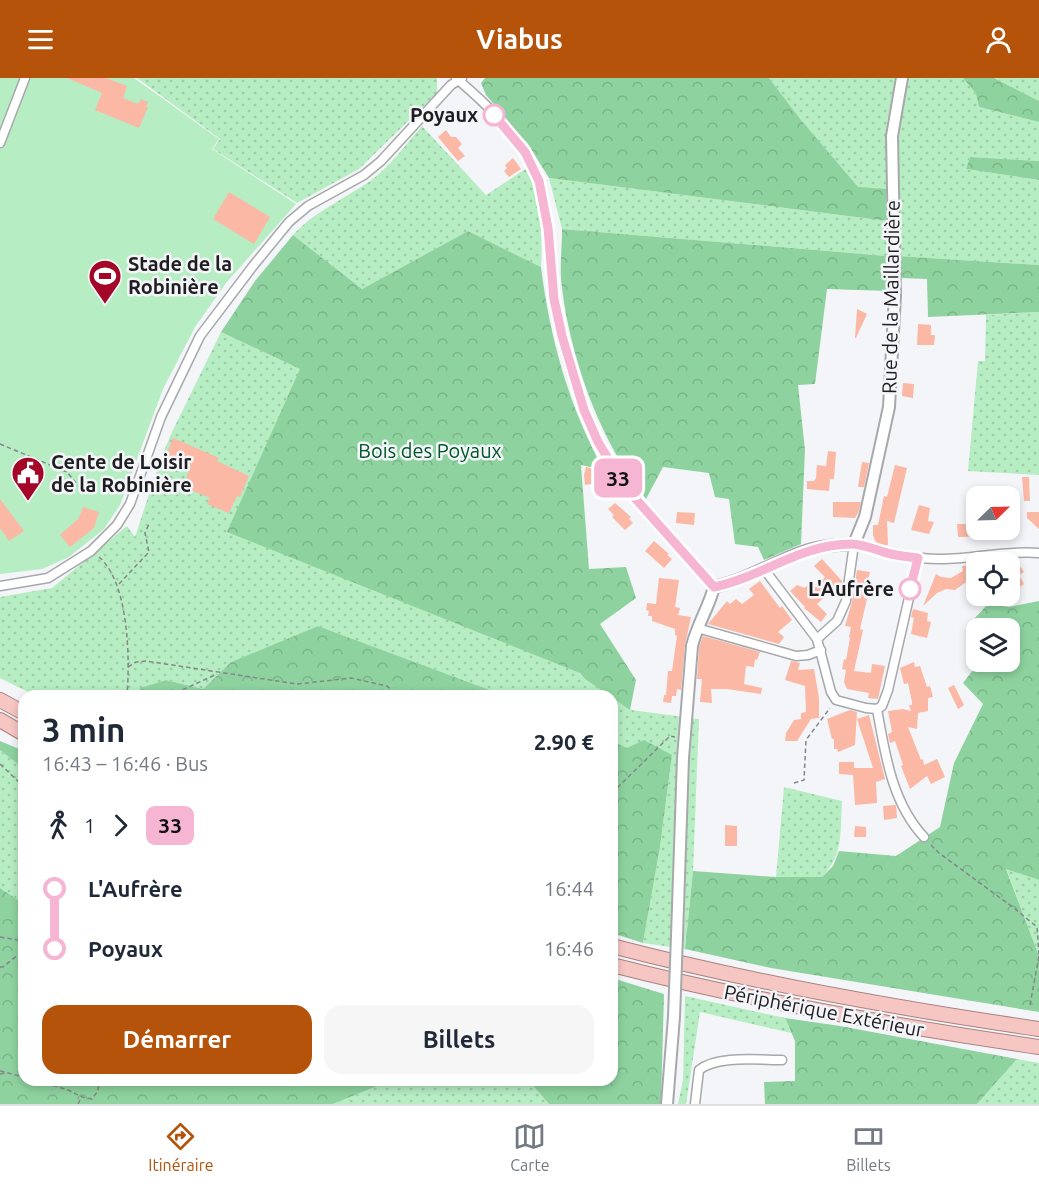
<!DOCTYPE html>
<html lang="fr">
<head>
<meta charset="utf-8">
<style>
  :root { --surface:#fff; --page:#f6f6f7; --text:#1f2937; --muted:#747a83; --line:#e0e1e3; --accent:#b45309 }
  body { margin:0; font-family:Ubuntu,sans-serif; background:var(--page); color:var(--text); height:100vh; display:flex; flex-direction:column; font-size:22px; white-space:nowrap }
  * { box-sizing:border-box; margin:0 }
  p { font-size:20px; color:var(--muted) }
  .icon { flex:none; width:33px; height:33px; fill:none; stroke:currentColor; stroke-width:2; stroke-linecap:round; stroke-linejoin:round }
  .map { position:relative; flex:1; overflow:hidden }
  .side { position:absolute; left:18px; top:612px; width:600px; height:396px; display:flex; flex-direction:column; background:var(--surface); border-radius:18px; box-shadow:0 3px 9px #0003 }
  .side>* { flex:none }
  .badge { padding:0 12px; border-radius:9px; font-size:21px; line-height:39px }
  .needle { width:39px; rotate:67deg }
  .tools { position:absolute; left:966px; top:408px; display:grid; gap:12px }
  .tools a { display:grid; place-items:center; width:54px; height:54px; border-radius:12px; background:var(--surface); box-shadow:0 3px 9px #0003; font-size:30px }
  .map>.badge { position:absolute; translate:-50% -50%; box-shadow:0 0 0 3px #fff }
  .legs { display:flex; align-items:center; gap:9px; height:66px; padding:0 24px; font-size:20px }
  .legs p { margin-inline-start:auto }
  .summary { display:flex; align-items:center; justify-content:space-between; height:102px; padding:0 24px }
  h1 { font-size:33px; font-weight:600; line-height:45px }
  .primary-button { display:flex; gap:12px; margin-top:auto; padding:12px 24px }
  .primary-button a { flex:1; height:69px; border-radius:18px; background:var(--accent); color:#fff; font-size:24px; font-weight:600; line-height:69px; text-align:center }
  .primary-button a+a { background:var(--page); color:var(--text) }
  ul { padding:0 24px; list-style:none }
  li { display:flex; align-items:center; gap:21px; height:60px; font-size:22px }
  li i { display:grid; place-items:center; width:9px; height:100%; margin:0 8px; background:currentColor }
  li i::after { content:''; width:15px; height:15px; margin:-8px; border:4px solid; border-radius:50%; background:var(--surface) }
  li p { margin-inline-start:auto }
  li:first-child i { background:linear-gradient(#0000 50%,currentColor 0) }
  li:last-child i { background:linear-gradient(currentColor 50%,#0000 0) }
  header { display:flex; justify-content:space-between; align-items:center; height:78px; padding:0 24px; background:var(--accent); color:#fff; font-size:27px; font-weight:600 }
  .tab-bar { display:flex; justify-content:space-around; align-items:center; height:84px; border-top:2px solid var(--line); background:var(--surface); font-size:16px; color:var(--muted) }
  .tab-bar a { display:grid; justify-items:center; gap:3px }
  .tab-bar .selected { color:var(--accent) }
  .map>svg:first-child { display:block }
  .grass { fill:url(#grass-dots) }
  .forest { fill:url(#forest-crowns) }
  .pitch { fill:#b7edc3 }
  .building { fill:#fab8a5 }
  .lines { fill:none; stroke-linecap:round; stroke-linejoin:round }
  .minor-casing { stroke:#a7a8ab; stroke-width:11 }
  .tertiary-casing { stroke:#a7a8ab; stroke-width:14 }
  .trunk-casing { stroke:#a98280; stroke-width:16 }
  .path { stroke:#858689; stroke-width:1.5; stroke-dasharray:4.5 3; stroke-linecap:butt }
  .minor { stroke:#fff; stroke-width:8 }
  .tertiary { stroke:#fff; stroke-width:10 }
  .trunk { stroke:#f6c6c3; stroke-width:14 }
  .tertiary-bridge-casing { stroke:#a7a8ab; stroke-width:14; stroke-linecap:butt }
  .tertiary-bridge { stroke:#fff; stroke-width:10 }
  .line-1-casing { stroke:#fff; stroke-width:14 }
  .line-1 { stroke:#f5b5d3; stroke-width:9 }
  .stop-1-dot { fill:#fff; stroke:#f5b5d3; stroke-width:3 }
  .labels { text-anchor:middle; stroke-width:5; stroke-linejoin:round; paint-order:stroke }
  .stop-label { font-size:20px; font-weight:bold; fill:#1e1e20; stroke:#f4f5f9; text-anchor:end }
  .poi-label { font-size:20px; font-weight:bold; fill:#1e1e20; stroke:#f4f5f9; text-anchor:start }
  .street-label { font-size:20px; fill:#1e1e20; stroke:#f4f5f9 }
  .park-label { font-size:20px; fill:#005627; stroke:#f4f5f9 }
</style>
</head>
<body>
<header><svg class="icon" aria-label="menu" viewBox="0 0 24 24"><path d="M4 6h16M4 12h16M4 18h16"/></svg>Viabus<svg class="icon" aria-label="person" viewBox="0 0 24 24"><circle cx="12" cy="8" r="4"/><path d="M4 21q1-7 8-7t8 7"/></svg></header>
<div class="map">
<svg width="1039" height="1026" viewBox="0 0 1039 1026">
  <defs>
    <pattern id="grass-dots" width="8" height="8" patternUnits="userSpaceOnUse" patternTransform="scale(1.5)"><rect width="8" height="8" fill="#b7edc3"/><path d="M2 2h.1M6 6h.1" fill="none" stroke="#9dcba7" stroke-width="1.8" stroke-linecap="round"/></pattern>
    <pattern id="forest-crowns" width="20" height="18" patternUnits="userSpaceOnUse" patternTransform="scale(1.5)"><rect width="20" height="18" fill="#8ed39f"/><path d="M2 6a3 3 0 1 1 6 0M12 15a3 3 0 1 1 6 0" fill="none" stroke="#7ab589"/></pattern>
  </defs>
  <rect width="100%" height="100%" fill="#f4f5f9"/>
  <g class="grass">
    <path d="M137,0h300v15l-78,76 -62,34 -84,-54 7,-10z"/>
    <path d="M769,0h127l-9,44 -1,67 -28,-1 -57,-68z"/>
    <path d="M908,0h55l13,16 3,13 60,15v39l-69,-4 -4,12 73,11v85l-141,-9 -1,-111z"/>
    <path d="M994,0h45v23z"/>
    <path d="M422,48l64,69 41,-27c13,35 16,62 14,99l-73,-36 -106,58 -69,-54c23,-25 54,-37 81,-57 18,-14 33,-35 48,-52z"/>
    <path d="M549,100l338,43v35l-325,-27z"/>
    <path d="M1039,234v163l-71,-4 10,-110h7l1,-46z"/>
    <path d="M221,254l79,37 285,310 25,17h-104l-188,-70 -87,36 -28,27 -37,-9 -25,8 -1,8h-104l-36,-18v-81l52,-9 75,-62 8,11 26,-79 11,-26z"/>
    <path d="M612,619l19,13 68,9 -6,152 -8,78 -42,-6 17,-96 12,-92 -45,-6 -15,-8z"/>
    <path d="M0,672l24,19v135l-24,-16z"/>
    <path d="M784,709l58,14c-2,30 2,53 -20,76h-46z"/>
    <path d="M1006,790l33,12v76z"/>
    <path d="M685,918l100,22 6,15 -91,-21 -14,92h-8l5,-24z"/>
    <path d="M1017,981l22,4v41h-62z"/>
    <path d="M392,1002h136l21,24h-216z"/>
  </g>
  <g class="forest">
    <path d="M485,0h284l32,42 57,67 28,2 1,32 -338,-43 -21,-34 -42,-49 -5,-12z"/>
    <path d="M963,0h31l45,23v21l-60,-15 -3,-13z"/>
    <path d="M970,79l69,4v19l-73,-11z"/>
    <path d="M562,151l325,27 2,35 -62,-2 -12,95 -17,1 7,65 -4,94 -37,16 -6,-13 -23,-3 -6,-45 -14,-2 -6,-24 -46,-6 -17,32c-8,-13 -19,-25 -26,-38 -31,-52 -53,-121 -59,-182 -1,-16 1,-33 1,-50z"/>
    <path d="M468,153l73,36c9,72 28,140 63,203l-23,-5 8,104 37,-2 10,31 -36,26 36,56 -6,30 -45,-31 -5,-6 -353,-141 73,-163 -79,-37 34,-51 38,-46 69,54z"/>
    <path d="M898,178l141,9v47l-111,5 -1,-38 -27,-1z"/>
    <path d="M1039,523v279l-33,-11 33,87v56l-268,-44 -86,-19 8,-78 83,6h46l11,-11 6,-15 57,5 44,-29 14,-64 29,-59 -20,-21 16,-21h31v-34h-29l-7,-9 14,-15 21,3z"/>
    <path d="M318,548l188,70h-366v-8l26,-8 37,9 28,-27z"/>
    <path d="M644,662l28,15 -12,92 -17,96 -31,-10v-192l15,7z"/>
    <path d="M0,663l24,10v18l-24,-19z"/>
    <path d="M0,810l24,16v176h251l5,3 2,-3h110l-59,24h-333z"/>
    <path d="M612,900l52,16 -3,110h-112l-21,-24h84z"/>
    <path d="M785,940l55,8 177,33 -40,45h-212l-1,-22 31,-1v-40z"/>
  </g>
  <path class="pitch" d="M0,0h134l85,61 -7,10 84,55 -70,79 -31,44 -32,62 -43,116 -16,24 -35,28 -27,12 -42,5z"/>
  <g class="building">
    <path d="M67,0h39l21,8 -4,12 15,6 3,-5 7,3 -2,5h2l-9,21 -44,-18 7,-17z"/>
    <path d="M446,52l5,7h5l6,7 -4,4 7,8 -7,5 -20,-24z"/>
    <path d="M513,80l8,11 -12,8 -5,-6 3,-3 -2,-3z"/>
    <path d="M229,114l41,25 -16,27 -41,-25z"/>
    <path d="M857,231l10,5 -11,24h-1z"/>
    <path d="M918,246l13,1v10h4l-1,10h-17z"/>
    <path d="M903,305l11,1 -1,14 -11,-2z"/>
    <path d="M173,360l46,20 -2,3 32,15 -9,21 -3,-1 -8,17 -22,-9 3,-6 -22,-9 -3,-8 6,-15 -25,-11z"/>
    <path d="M828,373l8,1 -2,27h-4l-1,12 -22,-2v-8h7l2,-3 1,-13 9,1z"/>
    <path d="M862,384l7,1 -5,24h-6z"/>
    <path d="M895,387l12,3 -13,55 -7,-2 1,24h-4l-8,-2 -3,-8v-10h5l6,-29 3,1z"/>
    <path d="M586,389l9,2 1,14 -11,2 -1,-10z"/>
    <path d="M1022,399h7l1,24h-6z"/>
    <path d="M0,421l24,32 -15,10 -9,-13z"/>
    <path d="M833,424h28l-3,11 -3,5 -22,-1z"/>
    <path d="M615,425l16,14 -2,2 4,4 -8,7 -13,-13 2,-2 -6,-6z"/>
    <path d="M919,427l11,3 -2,13 6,1 -5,12 -18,-4z"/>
    <path d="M83,429l16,5 -5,16 -24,19 -10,-12 19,-17z"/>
    <path d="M677,434l18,1 -1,12 -18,-2z"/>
    <path d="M1027,434h12v17l-12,-11z"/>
    <path d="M976,440v12h28v6l-46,1 -1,-13h9v-5z"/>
    <path d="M654,463l15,13 -2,1 5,4 -8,9 -19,-17z"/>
    <path d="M822,481l20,22v2l-8,7 -1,-1 -16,15 10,10 -6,8 -17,-14 1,-1 -15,-16 7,-6 8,3 3,-4 5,6 12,-13 -11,-11z"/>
    <path d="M976,487v29l-7,-14 -14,10 -9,-1 -9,4 -14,13 13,-32 5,3 10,1 12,-7 -1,-5z"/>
    <path d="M1019,487l5,7 -5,3 5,9 -7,5 -7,-12v-6z"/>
    <path d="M857,492l13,2 -6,26 3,1 -7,30 3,1 -9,41 17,2 1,-9 13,2 -7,33 -10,-1 1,-5 -22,-4 -3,-7 2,-12 -4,-1 2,-10 2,1 4,-22 -1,-1 2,-10 -6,-1 7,-24z"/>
    <path d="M659,500l20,2 -4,27 5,1 -2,7 13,2 -6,28 -4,45 -4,-1 -1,7h-4l-1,7 -8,-1 1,-7h2l2,-24h4l5,-35 -2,-1v-6l-23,-8v-5h-4l1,-5 -3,-1 1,-7 9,1z"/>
    <path d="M760,503l20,27 2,-2 10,14 -14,12 6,5 -5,7 -71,-20 19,-23 3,3 6,-5 6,5 12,-9 -5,-6z"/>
    <path d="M913,531l15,4 -1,8 4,1 -4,16 -16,-4 3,-16 -3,-1z"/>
    <path d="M703,558l57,16 -3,8 -2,-1 -1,8 -8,-1 -2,18 18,4 -1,6 -34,-5h-16l1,14 -12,-1 2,-23h-5l2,-32z"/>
    <path d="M791,583l9,2 -2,7 16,-1 5,29v20l-8,1 -14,22h-12l1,-8 8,-13 7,-1v-6l5,-1 -1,-26 -20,-6z"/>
    <path d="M914,584l1,5 5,-1 7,21 3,-1 3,11 -5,1v13l-10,2 -1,16 -9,-2 13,33 2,-1 1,6 13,-6 8,18 -14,7 -4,-8 -17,13 -9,-23 2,-1 -8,-24 -5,2 -2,-9 4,-2 -4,-21 15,-2 8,2 -2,-6h3v-3l-4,-19 -4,1 -4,-16z"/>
    <path d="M954,607l10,20 -6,4 -10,-21z"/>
    <path d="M850,632l7,2 -2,33 -17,7 -1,-3h-3v-10h-2l-5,-20z"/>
    <path d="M869,637l16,64 -9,3 1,21 -22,2 -2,-30 -14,-1v-12h15v6h19l-16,-49z"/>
    <path d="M896,727l1,13 -13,2 -1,-14z"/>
    <path d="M725,747l12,1v20h-12z"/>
    <path d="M855,748l11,1v10h-12z"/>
  </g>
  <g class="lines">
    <g class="minor-casing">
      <g id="minor">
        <path d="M456,0c28,24 62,55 77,89 19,41 15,88 20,131 5,32 20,83 32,114 11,26 23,54 41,76 27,35 59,66 88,99"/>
        <path d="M0,65l25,-65"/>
        <path d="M764,491l53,70 14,53 5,8 30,8 11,1"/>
        <path d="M0,508l48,-8 43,-27 26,-26 13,-21 31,-87 39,-81 53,-70 36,-44 19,-16 56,-31 17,-14 70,-76 11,-7"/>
        <path d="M697,550l99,28 12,-1 13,-5"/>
        <path d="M817,561l20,-18 9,-20 8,-57c29,8 56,15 87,15 32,0 66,-9 98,-6"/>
        <path d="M877,631l5,-3 6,-16 30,-132"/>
        <path d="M877,631c8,45 15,94 47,128"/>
        <path d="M695,1026l4,-34c18,-15 60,-10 83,-10"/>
      </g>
    </g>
    <g class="tertiary-casing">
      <g id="tertiary">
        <path d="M677,858l6,-178 9,-112c5,-21 17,-39 22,-59 32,-7 58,-24 88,-35 17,-6 34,-7 52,-8l11,-27 24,-110 6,-112 -3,-159 10,-58"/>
        <path d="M667,1026l7,-87"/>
      </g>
    </g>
    <g class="trunk-casing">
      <g id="trunk">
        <path d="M0,622l24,13"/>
        <path d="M0,642l24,14"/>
        <path d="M612,868c141,37 283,62 427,83"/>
        <path d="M612,887c141,36 283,61 427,82"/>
      </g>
    </g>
    <g class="path">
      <path d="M0,366l67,28 18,22"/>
      <path d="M99,479c30,26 31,101 28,139"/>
      <path d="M119,506l30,-32 -4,-19 4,-9"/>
      <path d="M128,589l8,-5 10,-1 151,23 54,-6 36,8 11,10"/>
      <path d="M169,618l48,-22"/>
      <path d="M0,686l24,23"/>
      <path d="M794,705l10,-3 2,-40 24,-32"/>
      <path d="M612,715l58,-57 5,1"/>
      <path d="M931,767l8,8 75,55 23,19 2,28"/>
      <path d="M0,859l24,4"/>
      <path d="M0,889h3l21,-17"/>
      <path d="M1030,927l9,-49"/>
      <path d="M0,993l24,6"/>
      <path d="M0,996l6,-1"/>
      <path d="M31,1002c11,4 23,5 34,9 12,4 12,8 27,10l6,-8 1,-11"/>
      <path d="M78,1026l3,-6"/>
    </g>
    <use href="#minor" class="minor"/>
    <use href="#tertiary" class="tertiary"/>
    <use href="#trunk" class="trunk"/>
    <g class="tertiary-bridge-casing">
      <path id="tertiary-bridge" d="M674,939l3,-81"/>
    </g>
    <use href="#tertiary-bridge" class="tertiary-bridge"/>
  </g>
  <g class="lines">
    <g class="line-1-casing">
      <path id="line-1" d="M494,37l31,37 14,29 9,47 6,71 8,37 22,74 14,32 28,46 88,99c48,-10 87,-43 137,-43 13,0 27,7 40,10 9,2 18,3 27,4l-8,31"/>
    </g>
    <use href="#line-1" class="line-1"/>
  </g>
  <defs>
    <g id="stadium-pin" transform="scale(1.725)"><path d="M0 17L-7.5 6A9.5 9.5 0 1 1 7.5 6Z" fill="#a30627" stroke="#f4f5f9"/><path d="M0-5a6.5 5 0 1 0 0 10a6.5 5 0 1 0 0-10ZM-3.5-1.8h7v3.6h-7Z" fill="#fff"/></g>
    <g id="civic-pin" transform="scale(1.725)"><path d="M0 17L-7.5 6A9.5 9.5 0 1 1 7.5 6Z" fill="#a30627" stroke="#f4f5f9"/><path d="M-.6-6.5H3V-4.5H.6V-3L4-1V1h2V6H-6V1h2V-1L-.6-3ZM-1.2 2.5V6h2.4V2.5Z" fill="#fff"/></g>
  </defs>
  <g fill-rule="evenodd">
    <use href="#stadium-pin" x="105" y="198"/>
    <use href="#civic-pin" x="28" y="395"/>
  </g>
  <g class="stop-1-dot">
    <circle cx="494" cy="37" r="10"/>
    <circle cx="910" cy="511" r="10"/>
  </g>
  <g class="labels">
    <g class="stop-label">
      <text x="478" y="44">Poyaux</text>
      <text x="894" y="518">L'Aufrère</text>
    </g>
    <g class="poi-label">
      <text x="128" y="193">Stade de la<tspan x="128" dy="23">Robinière</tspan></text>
      <text x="51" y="391">Cente de Loisir<tspan x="51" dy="23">de la Robinière</tspan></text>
    </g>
    <g class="street-label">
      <text transform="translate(891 219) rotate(-89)" y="7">Rue de la Maillardière</text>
      <text transform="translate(824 933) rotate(11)" y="7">Périphérique Extérieur</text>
    </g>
    <g class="park-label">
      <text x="430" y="380">Bois des Poyaux</text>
    </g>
  </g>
</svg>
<div class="tools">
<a><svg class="needle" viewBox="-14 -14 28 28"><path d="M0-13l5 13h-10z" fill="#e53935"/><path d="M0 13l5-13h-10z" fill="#747a83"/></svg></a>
<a><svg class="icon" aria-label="locate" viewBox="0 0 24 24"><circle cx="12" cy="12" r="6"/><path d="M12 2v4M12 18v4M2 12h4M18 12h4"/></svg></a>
<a><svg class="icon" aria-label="layers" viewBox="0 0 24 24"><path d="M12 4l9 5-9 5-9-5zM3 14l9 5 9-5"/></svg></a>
</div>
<b class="badge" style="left:618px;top:400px;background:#f5b5d3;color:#111">33</b>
<section class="side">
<div class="summary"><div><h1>3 min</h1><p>16:43 – 16:46 · Bus</p></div><b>2.90 €</b></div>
<div class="legs"><svg class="icon" aria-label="walk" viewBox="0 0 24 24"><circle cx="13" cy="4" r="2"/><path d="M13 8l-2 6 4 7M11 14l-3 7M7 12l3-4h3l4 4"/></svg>1<svg class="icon" aria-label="forward" viewBox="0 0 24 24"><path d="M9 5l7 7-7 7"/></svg><b class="badge" style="background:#f5b5d3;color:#111">33</b></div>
<ul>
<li><i style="color:#f5b5d3"></i><b>L'Aufrère</b><p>16:44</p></li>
<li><i style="color:#f5b5d3"></i><b>Poyaux</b><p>16:46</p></li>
</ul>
<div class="primary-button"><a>Démarrer</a><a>Billets</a></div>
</section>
</div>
<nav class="tab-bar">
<a class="selected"><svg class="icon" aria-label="directions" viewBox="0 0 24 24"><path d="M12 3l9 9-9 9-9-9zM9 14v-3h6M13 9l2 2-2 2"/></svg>Itinéraire</a>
<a><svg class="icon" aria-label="map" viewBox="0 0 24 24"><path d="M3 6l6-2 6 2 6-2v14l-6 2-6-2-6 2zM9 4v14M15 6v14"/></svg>Carte</a>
<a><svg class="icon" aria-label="tickets" viewBox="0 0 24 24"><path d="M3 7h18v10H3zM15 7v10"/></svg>Billets</a>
</nav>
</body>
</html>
